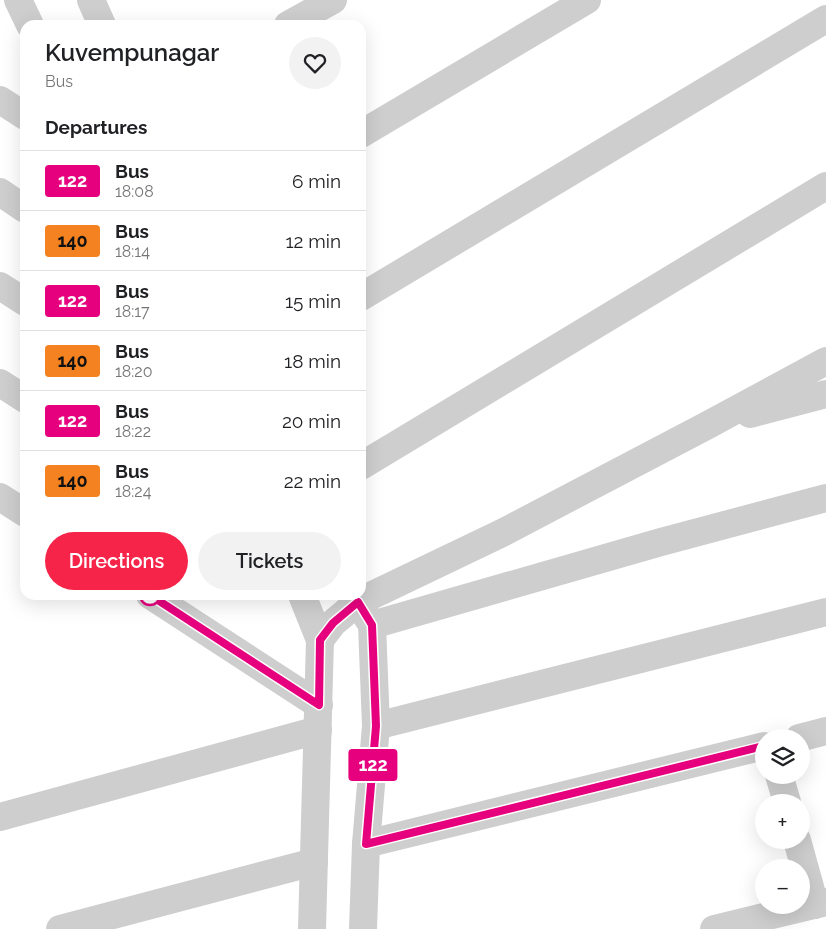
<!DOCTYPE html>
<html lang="en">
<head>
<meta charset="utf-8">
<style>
  :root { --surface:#fff; --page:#f2f2f2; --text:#202124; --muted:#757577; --line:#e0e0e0; --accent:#f62449 }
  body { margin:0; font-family:Raleway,sans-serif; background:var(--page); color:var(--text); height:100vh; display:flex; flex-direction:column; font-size:19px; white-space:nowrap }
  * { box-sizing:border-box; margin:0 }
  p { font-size:16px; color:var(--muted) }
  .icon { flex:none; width:28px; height:28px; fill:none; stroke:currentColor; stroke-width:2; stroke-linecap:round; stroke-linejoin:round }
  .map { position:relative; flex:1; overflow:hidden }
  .drawer { position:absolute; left:20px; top:20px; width:346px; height:580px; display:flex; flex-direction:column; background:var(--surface); border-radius:15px; box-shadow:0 5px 20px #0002 }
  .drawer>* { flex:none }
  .badge { padding:0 10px; border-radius:4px; font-size:18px; line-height:32px }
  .fabs { position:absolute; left:755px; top:729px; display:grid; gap:10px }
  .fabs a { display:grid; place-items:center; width:55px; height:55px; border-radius:50%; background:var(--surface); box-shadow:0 5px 20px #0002; font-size:25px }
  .map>.badge { position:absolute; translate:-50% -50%; box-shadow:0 0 0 2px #fff }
  h2 { padding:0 25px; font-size:19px; line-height:45px }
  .round { display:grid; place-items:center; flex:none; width:52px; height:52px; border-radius:26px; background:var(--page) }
  .summary { display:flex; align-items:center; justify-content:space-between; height:85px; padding:0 25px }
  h1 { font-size:24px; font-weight:600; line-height:38px }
  .cta { display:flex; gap:10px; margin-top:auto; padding:10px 25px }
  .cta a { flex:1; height:58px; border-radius:30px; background:var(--accent); color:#fff; font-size:20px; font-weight:600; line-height:58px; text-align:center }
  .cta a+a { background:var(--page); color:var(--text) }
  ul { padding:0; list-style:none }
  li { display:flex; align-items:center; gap:15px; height:60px; padding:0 25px; border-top:1px solid var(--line) }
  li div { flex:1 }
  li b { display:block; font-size:19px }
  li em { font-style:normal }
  li .badge { min-width:55px; font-weight:700; text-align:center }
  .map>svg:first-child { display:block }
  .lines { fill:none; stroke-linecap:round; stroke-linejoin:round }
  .minor { stroke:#cecece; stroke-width:28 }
  .line-casing { stroke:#fff; stroke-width:11 }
  .line { stroke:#e6007e; stroke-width:8 }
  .stop-dot { fill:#fff; stroke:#e6007e; stroke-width:2.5 }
</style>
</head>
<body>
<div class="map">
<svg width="826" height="929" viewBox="0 0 826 929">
  <rect width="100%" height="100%" fill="#fff"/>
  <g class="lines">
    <g class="minor">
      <path d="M18,0l12,25"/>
      <path d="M91,0l11,25"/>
      <path d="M288,25l45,-25"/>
      <path d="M0,100l25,16"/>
      <path d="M361,134l226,-134"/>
      <path d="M0,192l25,17"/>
      <path d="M0,286l25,16"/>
      <path d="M361,297l465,-278"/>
      <path d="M0,383l25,16"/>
      <path d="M750,414l76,-20"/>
      <path d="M361,466l465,-280"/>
      <path d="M0,497l25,16"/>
      <path d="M150,595l169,110"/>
      <path d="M302,595l18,45 -8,289"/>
      <path d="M362,609l10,16 4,101 -10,118 -3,85"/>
      <path d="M372,625l289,-83 165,-44"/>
      <path d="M320,640l13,-17 25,-21 144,-69 204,-107 120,-65"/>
      <path d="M376,726l450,-114"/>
      <path d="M799,738l27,-7"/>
      <path d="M779,775l8,27"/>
      <path d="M0,817l318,-87"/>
      <path d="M797,840l18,65"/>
      <path d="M366,844l398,-98"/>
      <path d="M60,929l254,-67"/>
      <path d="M714,929l112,-27"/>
    </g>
  </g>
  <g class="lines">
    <g class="line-casing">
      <path id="line" d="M150,595l169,110 1,-65 13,-17 25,-21 14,23 4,101 -10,118 398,-98"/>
    </g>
    <use href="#line" class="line"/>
  </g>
  <circle class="stop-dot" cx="150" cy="595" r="10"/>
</svg>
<div class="fabs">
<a><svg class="icon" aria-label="layers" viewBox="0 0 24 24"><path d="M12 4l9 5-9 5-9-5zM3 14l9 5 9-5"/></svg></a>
<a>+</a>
<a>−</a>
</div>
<b class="badge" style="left:373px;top:765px;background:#e6007e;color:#fff">122</b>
<section class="drawer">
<div class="summary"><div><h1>Kuvempunagar</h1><p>Bus</p></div><a class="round"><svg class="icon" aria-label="heart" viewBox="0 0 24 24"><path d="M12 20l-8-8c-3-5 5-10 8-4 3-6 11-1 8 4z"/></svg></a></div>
<h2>Departures</h2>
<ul>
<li><span class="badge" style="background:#e6007e;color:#fff">122</span><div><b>Bus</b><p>18:08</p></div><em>6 min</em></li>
<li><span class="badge" style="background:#f58220;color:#111">140</span><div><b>Bus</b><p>18:14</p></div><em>12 min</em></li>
<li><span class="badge" style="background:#e6007e;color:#fff">122</span><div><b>Bus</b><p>18:17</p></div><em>15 min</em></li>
<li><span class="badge" style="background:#f58220;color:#111">140</span><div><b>Bus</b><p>18:20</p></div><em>18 min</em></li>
<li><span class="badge" style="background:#e6007e;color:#fff">122</span><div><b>Bus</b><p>18:22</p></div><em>20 min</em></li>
<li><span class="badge" style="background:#f58220;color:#111">140</span><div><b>Bus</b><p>18:24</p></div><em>22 min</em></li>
</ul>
<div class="cta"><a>Directions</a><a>Tickets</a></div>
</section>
</div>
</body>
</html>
